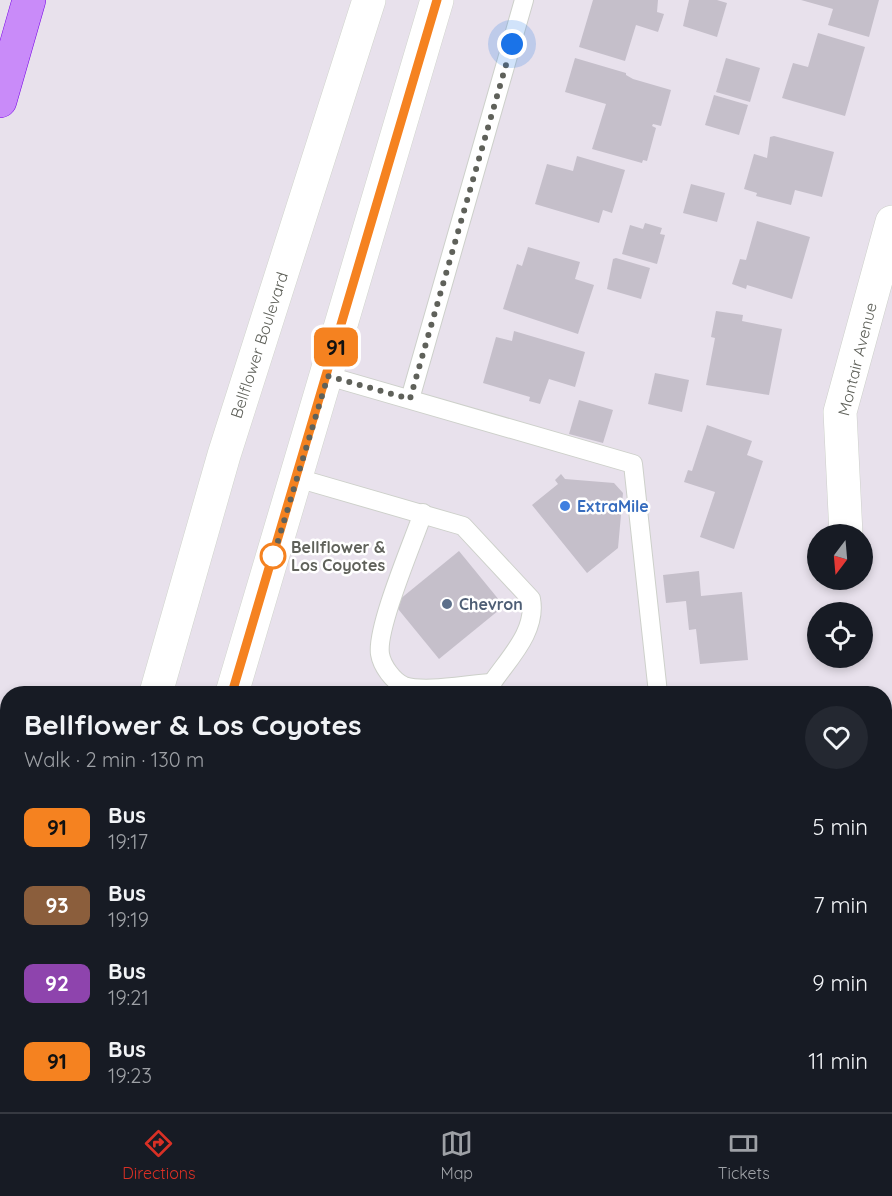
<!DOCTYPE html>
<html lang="en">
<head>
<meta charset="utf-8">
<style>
  :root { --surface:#171b24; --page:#242831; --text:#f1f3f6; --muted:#9ea1a6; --line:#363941; --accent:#d93025 }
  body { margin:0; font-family:Quicksand,sans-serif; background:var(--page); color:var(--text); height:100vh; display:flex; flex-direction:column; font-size:22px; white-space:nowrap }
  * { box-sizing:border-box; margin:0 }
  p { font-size:20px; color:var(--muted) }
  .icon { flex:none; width:33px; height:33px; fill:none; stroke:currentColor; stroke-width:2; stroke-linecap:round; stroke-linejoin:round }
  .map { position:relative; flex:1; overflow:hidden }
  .sheet { position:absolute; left:0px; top:686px; width:892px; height:428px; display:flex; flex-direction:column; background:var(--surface); border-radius:24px 24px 0 0; box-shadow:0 3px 9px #0003 }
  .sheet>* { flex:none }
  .badge { padding:0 12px; border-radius:9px; font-size:21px; line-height:39px }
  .needle { width:39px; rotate:196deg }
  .tools { position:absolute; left:807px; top:524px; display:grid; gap:12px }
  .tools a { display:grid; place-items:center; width:66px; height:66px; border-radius:50%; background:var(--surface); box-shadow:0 3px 9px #0003; font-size:30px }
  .you { position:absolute; width:30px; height:30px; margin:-15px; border:4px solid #fff; border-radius:50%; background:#1a73e8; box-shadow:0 0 0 9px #1a73e833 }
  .map>.badge { position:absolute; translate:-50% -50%; box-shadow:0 0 0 3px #fff }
  .round { display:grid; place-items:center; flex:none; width:63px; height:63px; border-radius:32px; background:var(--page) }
  .head { display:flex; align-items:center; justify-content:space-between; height:102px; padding:0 24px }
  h1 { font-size:28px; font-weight:800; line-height:45px }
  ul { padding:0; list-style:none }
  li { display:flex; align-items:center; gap:18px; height:78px; padding:0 24px }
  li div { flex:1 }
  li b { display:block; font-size:22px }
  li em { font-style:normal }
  li .badge { min-width:66px; font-weight:700; text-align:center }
  .menu { display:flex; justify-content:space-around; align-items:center; height:84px; border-top:2px solid var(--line); background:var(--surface); font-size:16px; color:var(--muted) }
  .menu a { display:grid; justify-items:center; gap:3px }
  .menu .on { color:var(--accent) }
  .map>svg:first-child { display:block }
  .building { fill:#c5bfca }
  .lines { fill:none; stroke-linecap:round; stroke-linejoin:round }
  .service-casing { stroke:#cdd0ca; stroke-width:20 }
  .minor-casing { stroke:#cdd0ca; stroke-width:34 }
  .secondary-casing { stroke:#d0d4cc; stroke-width:34 }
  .motorway-casing { stroke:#7807e6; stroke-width:34 }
  .service { stroke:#fff; stroke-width:18 }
  .minor { stroke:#fff; stroke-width:33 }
  .secondary { stroke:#fff; stroke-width:33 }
  .motorway { stroke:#c98bf9; stroke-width:33 }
  .line-casing { stroke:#fff; stroke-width:14 }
  .line { stroke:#f58220; stroke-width:9 }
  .walk { stroke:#5f615a; stroke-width:6; stroke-dasharray:0 10.8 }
  .shop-dot { fill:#3f7fe0; stroke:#fff; stroke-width:2 }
  .stop-dot { fill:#fff; stroke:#f58220; stroke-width:3 }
  .service-dot { fill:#5c6f8a; stroke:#fff; stroke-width:2 }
  .labels { text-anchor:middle; stroke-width:5; stroke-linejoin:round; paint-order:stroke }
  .street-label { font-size:16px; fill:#5f615a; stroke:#fff }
  .shop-label { font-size:16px; font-weight:bold; fill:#366cbe; stroke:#fff; text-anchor:start }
  .stop-label { font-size:16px; font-weight:bold; fill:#5f615a; stroke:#fff; text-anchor:start }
  .service-label { font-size:16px; font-weight:bold; fill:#4e5e75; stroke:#fff; text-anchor:start }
</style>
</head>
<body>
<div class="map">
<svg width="892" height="1112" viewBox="0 0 892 1112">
  <rect width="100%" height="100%" fill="#e8e1ec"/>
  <g class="building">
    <path d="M593,0h65l-1,12 7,2 -6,18 -22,-7 -11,36 -46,-14z"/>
    <path d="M689,0h28l10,3 -10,34 -34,-11z"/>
    <path d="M801,0h78l-10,37 -41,-12 5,-16z"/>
    <path d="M818,33l47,14 -20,69 -63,-18 11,-35 15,4z"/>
    <path d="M575,58l51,15v2l7,4 38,11 -10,36 -8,-2 -1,2 4,2 -9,33 -4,-1 -1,3 -50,-14 14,-45 -41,-12z"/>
    <path d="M726,58l34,10 -10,34 -34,-10z"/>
    <path d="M714,95l34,10 -9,30 -34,-10z"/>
    <path d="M774,136l60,16 -12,45 -27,-7 -4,15 -35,-9 1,-3 -13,-4 10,-35 13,4 3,-21z"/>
    <path d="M577,156l48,14 -13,43 -9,-3 -4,13 -64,-19 12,-40 26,7z"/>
    <path d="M691,184l34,9 -8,29 -34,-9z"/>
    <path d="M757,221l53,16 -18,62 -45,-14 -1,4 -14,-5 8,-25 6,1z"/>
    <path d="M645,223l17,5 -2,6 5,1 -8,29 -35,-10 8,-29 13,4z"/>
    <path d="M528,247l52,15 -5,17 19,6 -16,49 -75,-25 14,-45 5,2z"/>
    <path d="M616,258l34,10 -9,31 -34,-10 6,-30z"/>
    <path d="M716,311l27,4 -1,6 40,8 -13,66 -63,-10 9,-47 -4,-1z"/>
    <path d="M514,331l71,21 -10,35 -26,-8 -9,25 -11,-3 1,-4 -47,-14 13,-46 16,4z"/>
    <path d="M655,373l34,7 -7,32 -34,-8z"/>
    <path d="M579,400l34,10 -10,33 -34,-9z"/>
    <path d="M707,425l45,16 -5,14 16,6 -29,88 -34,-12 15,-45 -31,-10 4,-12 4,1z"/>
    <path d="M561,474l4,5 49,4 9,10 -5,55 -31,25 -55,-68 26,-21 -3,-4z"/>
    <path d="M459,551l45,55 -65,53 -45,-55z"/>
    <path d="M699,571l2,25 41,-4 6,68 -48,4 -4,-35 -7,1 -3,-29 -20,2 -3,-28z"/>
  </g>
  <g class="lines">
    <g class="service-casing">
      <g id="service">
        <path d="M328,376l305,88 25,229"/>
        <path d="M410,399l114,-399"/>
        <path d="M297,478l166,48 68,73c6,32 -22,59 -39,84l1,10"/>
        <path d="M423,513c-10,29 -47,115 -43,141 2,12 13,27 24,32 22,7 64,-2 88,-3"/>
      </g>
    </g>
    <g class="minor-casing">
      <path id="minor" d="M846,534l-6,-122 52,-190"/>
    </g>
    <g class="secondary-casing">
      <g id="secondary">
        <path d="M156,693l68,-238 145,-455"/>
        <path d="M232,693l205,-693"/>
        <path d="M885,727l7,-1"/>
        <path d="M885,796l7,-1"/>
        <path d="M0,816l8,-1"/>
        <path d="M0,885h8"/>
        <path d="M34,1112l1,-6"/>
        <path d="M109,1112l1,-6"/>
      </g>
    </g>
    <g class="motorway-casing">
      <g id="motorway">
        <path d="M0,101l29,-101"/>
        <path d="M885,836h7"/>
        <path d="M0,954l8,2"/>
        <path d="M0,1046l8,2"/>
        <path d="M199,1106l22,6"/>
        <path d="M506,1106l21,6"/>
      </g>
    </g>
    <use href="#service" class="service"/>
    <use href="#minor" class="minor"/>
    <use href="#secondary" class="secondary"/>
    <use href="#motorway" class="motorway"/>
  </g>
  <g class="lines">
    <g class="line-casing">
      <path id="line" d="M232,693l205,-693"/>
    </g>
    <use href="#line" class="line"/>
    <path class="walk" d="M273,556l-2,8 57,-188 82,23 102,-355"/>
  </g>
  <circle class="shop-dot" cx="565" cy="506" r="6"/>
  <circle class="stop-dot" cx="273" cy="556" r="12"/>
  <circle class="service-dot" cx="447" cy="604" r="6"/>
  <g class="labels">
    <g class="street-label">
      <text transform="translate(259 345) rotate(-72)" y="6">Bellflower Boulevard</text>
      <text transform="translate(857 359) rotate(-76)" y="6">Montair Avenue</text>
    </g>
    <g class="shop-label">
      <text x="577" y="512">ExtraMile</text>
    </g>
    <g class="stop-label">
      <text x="291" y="553">Bellflower &amp;<tspan x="291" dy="18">Los Coyotes</tspan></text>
    </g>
    <g class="service-label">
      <text x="459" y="610">Chevron</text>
    </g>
  </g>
</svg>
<div class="tools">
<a><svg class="needle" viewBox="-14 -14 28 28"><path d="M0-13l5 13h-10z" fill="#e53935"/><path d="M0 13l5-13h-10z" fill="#9ea1a6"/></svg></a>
<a><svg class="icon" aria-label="locate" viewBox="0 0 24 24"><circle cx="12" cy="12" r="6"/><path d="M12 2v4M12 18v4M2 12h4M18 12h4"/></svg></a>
</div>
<div class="you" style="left:512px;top:44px"></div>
<b class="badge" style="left:336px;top:347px;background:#f58220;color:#111">91</b>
<section class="sheet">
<div class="head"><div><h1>Bellflower &amp; Los Coyotes</h1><p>Walk · 2 min · 130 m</p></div><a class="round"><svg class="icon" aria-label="heart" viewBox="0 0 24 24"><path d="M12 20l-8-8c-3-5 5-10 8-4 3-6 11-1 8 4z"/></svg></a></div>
<ul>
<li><span class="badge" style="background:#f58220;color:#111">91</span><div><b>Bus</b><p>19:17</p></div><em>5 min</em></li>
<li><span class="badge" style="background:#8b5e3c;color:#fff">93</span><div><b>Bus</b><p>19:19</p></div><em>7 min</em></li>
<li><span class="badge" style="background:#8e44ad;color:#fff">92</span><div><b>Bus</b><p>19:21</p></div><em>9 min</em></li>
<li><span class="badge" style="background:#f58220;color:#111">91</span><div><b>Bus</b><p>19:23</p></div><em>11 min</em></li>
</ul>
</section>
</div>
<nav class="menu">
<a class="on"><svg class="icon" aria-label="directions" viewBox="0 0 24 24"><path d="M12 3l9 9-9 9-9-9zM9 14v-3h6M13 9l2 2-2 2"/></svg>Directions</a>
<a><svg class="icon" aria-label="map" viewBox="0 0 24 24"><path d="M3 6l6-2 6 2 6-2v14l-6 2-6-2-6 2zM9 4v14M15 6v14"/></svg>Map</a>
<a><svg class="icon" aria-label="tickets" viewBox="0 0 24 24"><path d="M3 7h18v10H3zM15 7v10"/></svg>Tickets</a>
</nav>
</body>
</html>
